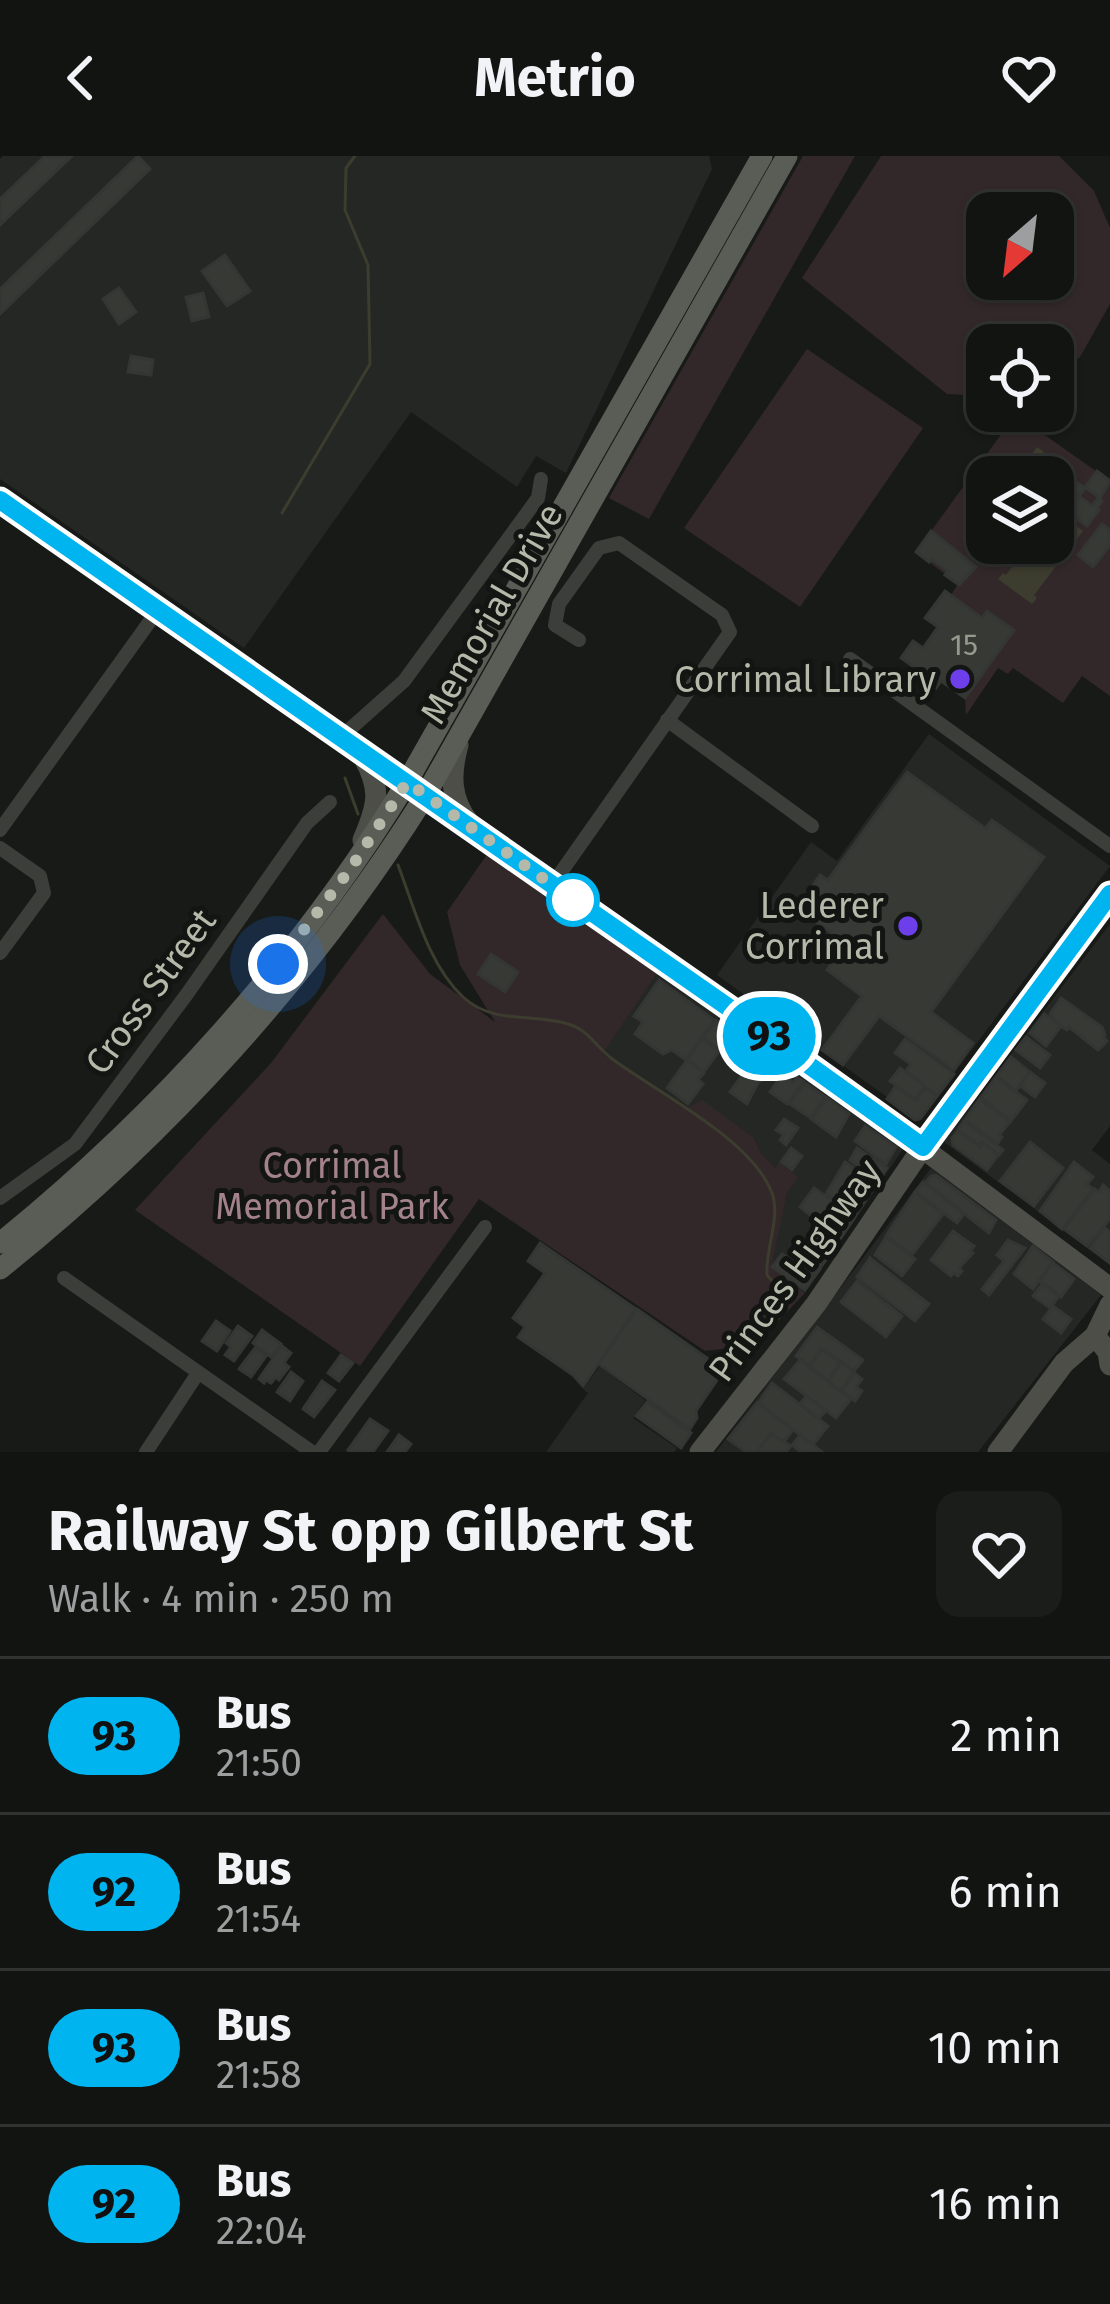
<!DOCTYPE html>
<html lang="en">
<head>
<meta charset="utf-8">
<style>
  :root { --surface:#121412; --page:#1b1d1b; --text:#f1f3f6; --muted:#9c9e9f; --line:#313332 }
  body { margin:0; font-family:"Fira Sans",sans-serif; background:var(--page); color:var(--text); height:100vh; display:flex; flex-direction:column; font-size:45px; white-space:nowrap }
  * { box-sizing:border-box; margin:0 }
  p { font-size:39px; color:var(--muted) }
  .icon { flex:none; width:66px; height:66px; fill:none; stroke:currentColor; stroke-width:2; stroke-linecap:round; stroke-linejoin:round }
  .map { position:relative; height:1296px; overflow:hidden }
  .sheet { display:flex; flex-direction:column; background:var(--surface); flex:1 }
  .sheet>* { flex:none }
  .badge { padding:0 24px; border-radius:39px; font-size:42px; line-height:78px }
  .needle { width:78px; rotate:208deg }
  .controls { position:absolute; left:966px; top:36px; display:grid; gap:24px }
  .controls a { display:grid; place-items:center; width:108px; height:108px; border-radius:24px; background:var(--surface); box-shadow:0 3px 9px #0004,0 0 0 3px var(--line); font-size:60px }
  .you { position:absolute; width:60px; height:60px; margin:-30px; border:9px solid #fff; border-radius:50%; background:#1a73e8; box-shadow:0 0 0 18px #1a73e833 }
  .map>.badge { position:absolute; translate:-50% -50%; box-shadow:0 0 0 6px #fff }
  .round { display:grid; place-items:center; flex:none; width:126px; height:126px; border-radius:24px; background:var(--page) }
  .head { display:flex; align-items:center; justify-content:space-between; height:204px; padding:0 48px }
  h1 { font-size:57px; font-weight:700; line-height:90px }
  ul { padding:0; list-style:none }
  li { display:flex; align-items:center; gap:36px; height:156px; padding:0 48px; border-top:3px solid var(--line) }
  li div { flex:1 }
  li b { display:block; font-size:45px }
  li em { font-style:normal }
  li .badge { min-width:132px; font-weight:700; text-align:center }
  header { display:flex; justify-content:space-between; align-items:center; height:156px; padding:0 48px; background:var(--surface); font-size:54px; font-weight:700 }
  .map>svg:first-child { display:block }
  .built { fill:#252724 }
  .green { fill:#32282a; fill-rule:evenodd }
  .water { fill:#3c3d2e }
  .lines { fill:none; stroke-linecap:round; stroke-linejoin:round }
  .stream { stroke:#3c3d2e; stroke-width:3 }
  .building { fill:#373935; stroke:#333632; stroke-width:3 }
  .street { stroke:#3c3e39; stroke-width:14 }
  .secondary { stroke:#4c4e47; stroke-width:21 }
  .primary { stroke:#5a5d55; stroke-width:21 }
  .line-casing { stroke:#fff; stroke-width:27 }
  .line { stroke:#00b5ef; stroke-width:18 }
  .walk { stroke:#b5b9aa; stroke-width:12; stroke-dasharray:0 21.6 }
  .poi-dot { fill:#6d3feb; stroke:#131513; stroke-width:4.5 }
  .stop-dot { fill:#fff; stroke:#00b5ef; stroke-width:6 }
  .labels { text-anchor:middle; stroke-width:10; stroke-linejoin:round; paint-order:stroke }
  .number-label { font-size:30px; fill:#96998d }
  .street-label { font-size:36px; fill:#b5b9aa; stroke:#131513 }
  .poi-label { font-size:36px; fill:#b5b9aa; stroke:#131513; text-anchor:end }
  .park-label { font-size:36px; fill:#a3828d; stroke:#131513 }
</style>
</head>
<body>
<header><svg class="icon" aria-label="back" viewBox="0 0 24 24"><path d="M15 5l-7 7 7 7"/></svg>Metrio<svg class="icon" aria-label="heart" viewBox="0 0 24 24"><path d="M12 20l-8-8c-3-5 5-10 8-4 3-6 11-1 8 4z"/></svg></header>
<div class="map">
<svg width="1110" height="1296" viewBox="0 0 1110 1296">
  <rect width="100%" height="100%" fill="#181a18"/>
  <g class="built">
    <path d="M3,0h706l3,13 -146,304 -30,-17 -19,31 -106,-75 -167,236 -244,-169v-320z"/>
    <path d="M929,578l181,132 -191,254 -202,-145 94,-133 26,19z"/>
    <path d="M1110,768v202l-18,24 18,14v101l-166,-123z"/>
    <path d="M658,816l245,177 -98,144 -35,-25 17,-75 10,-17 -22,-7 -14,-16 -7,-15 -67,-30 -86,-54z"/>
    <path d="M931,1012l170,127 -123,157h-262z"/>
    <path d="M600,1210l45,34 -12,18 44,30 -3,4h-128l42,-59 -5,-4z"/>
  </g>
  <g class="green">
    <path d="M803,0h52l-206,363 -40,-21z"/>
    <path d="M881,0h178l35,35 16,37v76l-30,53 -27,21v-33h-66v51l-40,-2 -145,-116zM987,57h66v66h-66z"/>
    <path d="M807,193l116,79 -123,179 -116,-79z"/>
    <path d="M1022,263l88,62v215l-28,-20 -19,27 -50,-35 -5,6 -10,-6 -32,47 -1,-17 48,-68 -25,-19 -6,7 -31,-23 7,-11 -42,-32 94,-130zM987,321h66v66h-66z"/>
    <path d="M488,697l170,119 -56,82 85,54 15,-8 52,38 7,15 14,15 4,-5 19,14 -11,16 -16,75 34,25 -50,52 -50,6 -226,-152 -119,167 -225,-156 136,-147 112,-149 47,60 65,48 -35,-57 -13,-53z"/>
  </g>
  <g class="water">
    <path d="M1037,291l7,5 -1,3 29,22 -15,20 -4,-3v-17h-29l-6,-4z"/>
    <path d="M1055,354l28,21 -49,64 3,3 -5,6 -34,-25 5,-6 3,2 24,-32h23z"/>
  </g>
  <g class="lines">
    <g class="stream">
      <path d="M282,357l88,-149 -2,-99 -23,-55 1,-42 9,-12"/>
      <path d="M345,622l13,36"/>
      <path d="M398,709c17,44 30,99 65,132 30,28 70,16 105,27 21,6 27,22 43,34 45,34 141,81 161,135 9,25 -7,56 -5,82l20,23"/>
    </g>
  </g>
  <g class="building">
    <path d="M45,0h27l-72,69v-26z"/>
    <path d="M138,0l12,13 -150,145v-25z"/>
    <path d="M225,99l25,36 -23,15 -25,-35z"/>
    <path d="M119,132l17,24 -17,12 -16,-25z"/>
    <path d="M203,137l6,24 -17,4 -6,-24z"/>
    <path d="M131,200l22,4 -2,15 -23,-3z"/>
    <path d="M1097,315l13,10 -10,17 -15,-11z"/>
    <path d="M1076,326l9,6 -6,8 13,10 6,-8 4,3 -5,7 2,2 -12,16 -28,-21z"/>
    <path d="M1102,368l8,6v15l-17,22 -15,-12z"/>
    <path d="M931,375l45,36 -17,18 -14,-10 3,-4 -17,-12 -2,3 -13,-10z"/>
    <path d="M945,435l37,27 5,-7 27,19 -49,68 -24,-17 -5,7 -9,-6 2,-4 -28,-20 12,-17 10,7 15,-21 -13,-9z"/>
    <path d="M907,616l78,56 7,-8 52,37 -113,155 42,31 -19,27 -75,-54 -36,49 -21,-15 40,-54 -35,-26 19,-26 -49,-36 23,-33 8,5z"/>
    <path d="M491,798l27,18 -13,20 -27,-18z"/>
    <path d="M659,824l55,40 -28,40 -14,-10 -9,4 -28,-20 8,-12 -9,-6z"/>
    <path d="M1061,842l41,29 3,8 -2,2 4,4 -9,9 -29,-23 -2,3 -6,-4 -11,-12z"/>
    <path d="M1044,858l17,12 -15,20 -16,-13z"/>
    <path d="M716,864l16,12 -12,18 -17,-12z"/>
    <path d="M1026,881l24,18 -10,13 -24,-18z"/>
    <path d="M742,882l17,12 -13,19 -3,-2 -3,3 -13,-9z"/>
    <path d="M702,883l17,12 -15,21 -16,-12z"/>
    <path d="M905,883l49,35 -17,22 -31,-25 5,-7 -16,-11z"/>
    <path d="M760,895l15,10 -14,20 -15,-11z"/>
    <path d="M1011,901l19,15 -14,19 -19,-15z"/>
    <path d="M687,904l17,13 -6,7 5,4 -15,20 -21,-16z"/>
    <path d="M900,912l25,18 -10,13 -25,-18z"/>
    <path d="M786,913l4,4 -3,5 6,5 4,-5 6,3 -16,23 -17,-12z"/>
    <path d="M745,915l14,10 -12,23 -17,-12z"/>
    <path d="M1030,916l15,11 -10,14 -15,-11z"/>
    <path d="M996,921l31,23 -16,21 -30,-23z"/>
    <path d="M805,927l20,14 -14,21 -21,-14z"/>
    <path d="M895,931l21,14 9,-13 12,8 -17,23 -5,1 -28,-21z"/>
    <path d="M827,942l22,16 -13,23 -25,-18z"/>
    <path d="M980,943l30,23 -11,13 3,2 -4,6 -33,-23z"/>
    <path d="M784,963l14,9 -12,17 -6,-5 4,-5 -8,-5z"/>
    <path d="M964,965l39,29 -4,5 -17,-13 -2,4 -22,-16z"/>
    <path d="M865,970l31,21 -10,17 -31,-23z"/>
    <path d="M958,975l22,16 2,-4 16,12 -11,15 -34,-25 -1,-7z"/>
    <path d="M1030,986l33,26 -29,38 -34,-25z"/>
    <path d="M791,992l11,8 -10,14 -11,-8z"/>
    <path d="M857,992l30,20 -9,13 -28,-21z"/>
    <path d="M845,1006l32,21 -21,32 -30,-21z"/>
    <path d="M1074,1006l19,15 -6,7 6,5 -31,40 -22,-18z"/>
    <path d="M936,1019l60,45 -7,13 -64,-50 6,-7z"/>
    <path d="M923,1026l41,32 -7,9 -42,-31z"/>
    <path d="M1103,1029l7,6v28l-23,27 -23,-17 31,-40 4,3z"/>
    <path d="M814,1032l41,29 -15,22 -40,-32z"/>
    <path d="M915,1036l28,22 -31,41 -26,-19z"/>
    <path d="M817,1071l21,15 -18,26 -21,-16z"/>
    <path d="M1105,1072l5,4v31l-20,-15z"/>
    <path d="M953,1075l21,15 -4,5 3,2 -14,15 3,3 -4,5 -4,-3 -3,3 -20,-16z"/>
    <path d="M886,1081l29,22 -13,17 -27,-21z"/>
    <path d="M1008,1084l17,8 -36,47 -7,-6 22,-28 -7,-6z"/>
    <path d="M540,1087l96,66 -53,77 -10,-11 -55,-38 7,-10 -12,-9 32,-45 -17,-12z"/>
    <path d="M1033,1090l20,16 -20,27 -19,-15z"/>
    <path d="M797,1096l23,17 -5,7 -24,-17z"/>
    <path d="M782,1098l32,23 -9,13 -33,-23z"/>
    <path d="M870,1102l59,46 -14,17 -58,-44z"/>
    <path d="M1053,1107l21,16 -13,18 -21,-16z"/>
    <path d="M857,1125l45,35 -16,21 -45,-35z"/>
    <path d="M1042,1128l17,12 -9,12 -17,-12z"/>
    <path d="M1053,1150l18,13 -10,14 -18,-14z"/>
    <path d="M637,1153l87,61 -28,41 1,7 -7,11 -91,-65z"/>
    <path d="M216,1165l14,10 -13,20 -15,-10z"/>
    <path d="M238,1170l14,10 -18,25 -9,-6 6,-8 -5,-4z"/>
    <path d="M817,1171l46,33 -9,11 -32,-22 -13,17 -13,-10z"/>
    <path d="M262,1174l19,14 -10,13 -18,-14z"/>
    <path d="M282,1190l9,7 -7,10 5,4 -10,13 -3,-3 -5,6 -5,-3 -2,3 -5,-4z"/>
    <path d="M255,1192l11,8 -15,21 -12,-8z"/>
    <path d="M822,1193l19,13 -13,19 -19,-15z"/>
    <path d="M341,1199l12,8 -14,18 -11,-8z"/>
    <path d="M800,1204l51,39 -15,19 -52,-39z"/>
    <path d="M841,1207l13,9 -13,19 -13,-10z"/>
    <path d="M291,1216l12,9 -13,20 -13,-9z"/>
    <path d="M854,1217l8,6 -6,8 6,4 -7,10 -13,-10z"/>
    <path d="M322,1225l13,9 -21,27 -11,-8z"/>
    <path d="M772,1227l56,43 -15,19 -55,-42z"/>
    <path d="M806,1240l20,15 -7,7 -19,-14z"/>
    <path d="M647,1246l44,31 -10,15 -45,-32z"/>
    <path d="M757,1247l36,27 -10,13 -12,-9 -14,18h-11l-18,-13z"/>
    <path d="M370,1263l18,12 -15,21h-22l-3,-2z"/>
    <path d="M771,1278l20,12 -5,6h-29z"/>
    <path d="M399,1279l12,9 -6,8h-18z"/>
    <path d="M800,1279l22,17h-21l-9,-7z"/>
  </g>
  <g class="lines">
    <g class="street">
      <path d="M850,503l260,187"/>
      <path d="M667,564l145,106"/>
      <path d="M341,581l63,-56 134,-183 3,-19"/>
      <path d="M0,674l158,-220"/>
      <path d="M0,692l40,28 4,17 -44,60"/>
      <path d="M552,729l178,-253 -8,-17 -103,-72 -20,5 -40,56 -4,21 24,15"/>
      <path d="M0,1042l75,-54 112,-150 120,-171 23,-21"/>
      <path d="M64,1122l248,174"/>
      <path d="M146,1296l52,-79"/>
      <path d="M319,1296l166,-225"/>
    </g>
    <g class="secondary">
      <path d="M0,344l846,591 264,197"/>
      <path d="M458,589c-8,29 -8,54 11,78"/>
      <path d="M363,684c15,-35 19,-50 0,-84"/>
      <path d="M1095,1180l13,16 2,13"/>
      <path d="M700,1296l116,-148 120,-176 174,-234"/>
      <path d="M998,1296l66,-89 31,-27 15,-31"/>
    </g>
    <g class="primary">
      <path d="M0,1087c159,-129 300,-285 407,-461l355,-626"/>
      <path d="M0,1113c166,-133 312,-293 425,-473l362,-640"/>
    </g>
  </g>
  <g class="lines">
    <g class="line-casing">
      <path id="line" d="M0,344l725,505 198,142 187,-253"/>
    </g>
    <use href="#line" class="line"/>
    <path class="walk" d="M278,808l73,-96 56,-86 171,121 -5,-3"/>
  </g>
  <g class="poi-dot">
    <circle cx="960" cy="523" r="12"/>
    <circle cx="908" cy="770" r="12"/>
  </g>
  <circle class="stop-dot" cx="573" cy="744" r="24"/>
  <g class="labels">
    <g class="number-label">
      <text x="964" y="499">15</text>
    </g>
    <g class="street-label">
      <text transform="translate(491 457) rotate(-60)" y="13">Memorial Drive</text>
      <text transform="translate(150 835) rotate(-54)" y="13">Cross Street</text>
      <text transform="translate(794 1114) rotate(-54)" y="13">Princes Highway</text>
    </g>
    <g class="poi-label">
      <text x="936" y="536">Corrimal Library</text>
      <text x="884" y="762">Lederer<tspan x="884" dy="41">Corrimal</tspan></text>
    </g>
    <g class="park-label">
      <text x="332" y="1022">Corrimal<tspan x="332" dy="41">Memorial Park</tspan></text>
    </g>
  </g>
</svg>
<div class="controls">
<a><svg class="needle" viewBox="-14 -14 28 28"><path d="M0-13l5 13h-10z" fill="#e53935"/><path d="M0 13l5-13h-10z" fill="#9c9e9f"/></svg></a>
<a><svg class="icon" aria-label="locate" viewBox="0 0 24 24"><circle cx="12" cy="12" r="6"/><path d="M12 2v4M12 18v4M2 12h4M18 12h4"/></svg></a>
<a><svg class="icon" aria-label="layers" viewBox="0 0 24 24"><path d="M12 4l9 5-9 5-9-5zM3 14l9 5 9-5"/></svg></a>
</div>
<div class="you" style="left:278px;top:808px"></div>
<b class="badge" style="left:769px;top:880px;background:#00b5ef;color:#111">93</b>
</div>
<section class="sheet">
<div class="head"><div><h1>Railway St opp Gilbert St</h1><p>Walk · 4 min · 250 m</p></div><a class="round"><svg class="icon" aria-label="heart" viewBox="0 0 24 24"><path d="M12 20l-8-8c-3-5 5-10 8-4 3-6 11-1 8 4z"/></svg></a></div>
<ul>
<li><span class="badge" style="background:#00b5ef;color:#111">93</span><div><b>Bus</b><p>21:50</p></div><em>2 min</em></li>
<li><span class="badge" style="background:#00b5ef;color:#111">92</span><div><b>Bus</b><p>21:54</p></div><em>6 min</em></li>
<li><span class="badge" style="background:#00b5ef;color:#111">93</span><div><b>Bus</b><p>21:58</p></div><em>10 min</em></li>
<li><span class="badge" style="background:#00b5ef;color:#111">92</span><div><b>Bus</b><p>22:04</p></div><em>16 min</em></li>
</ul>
</section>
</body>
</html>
